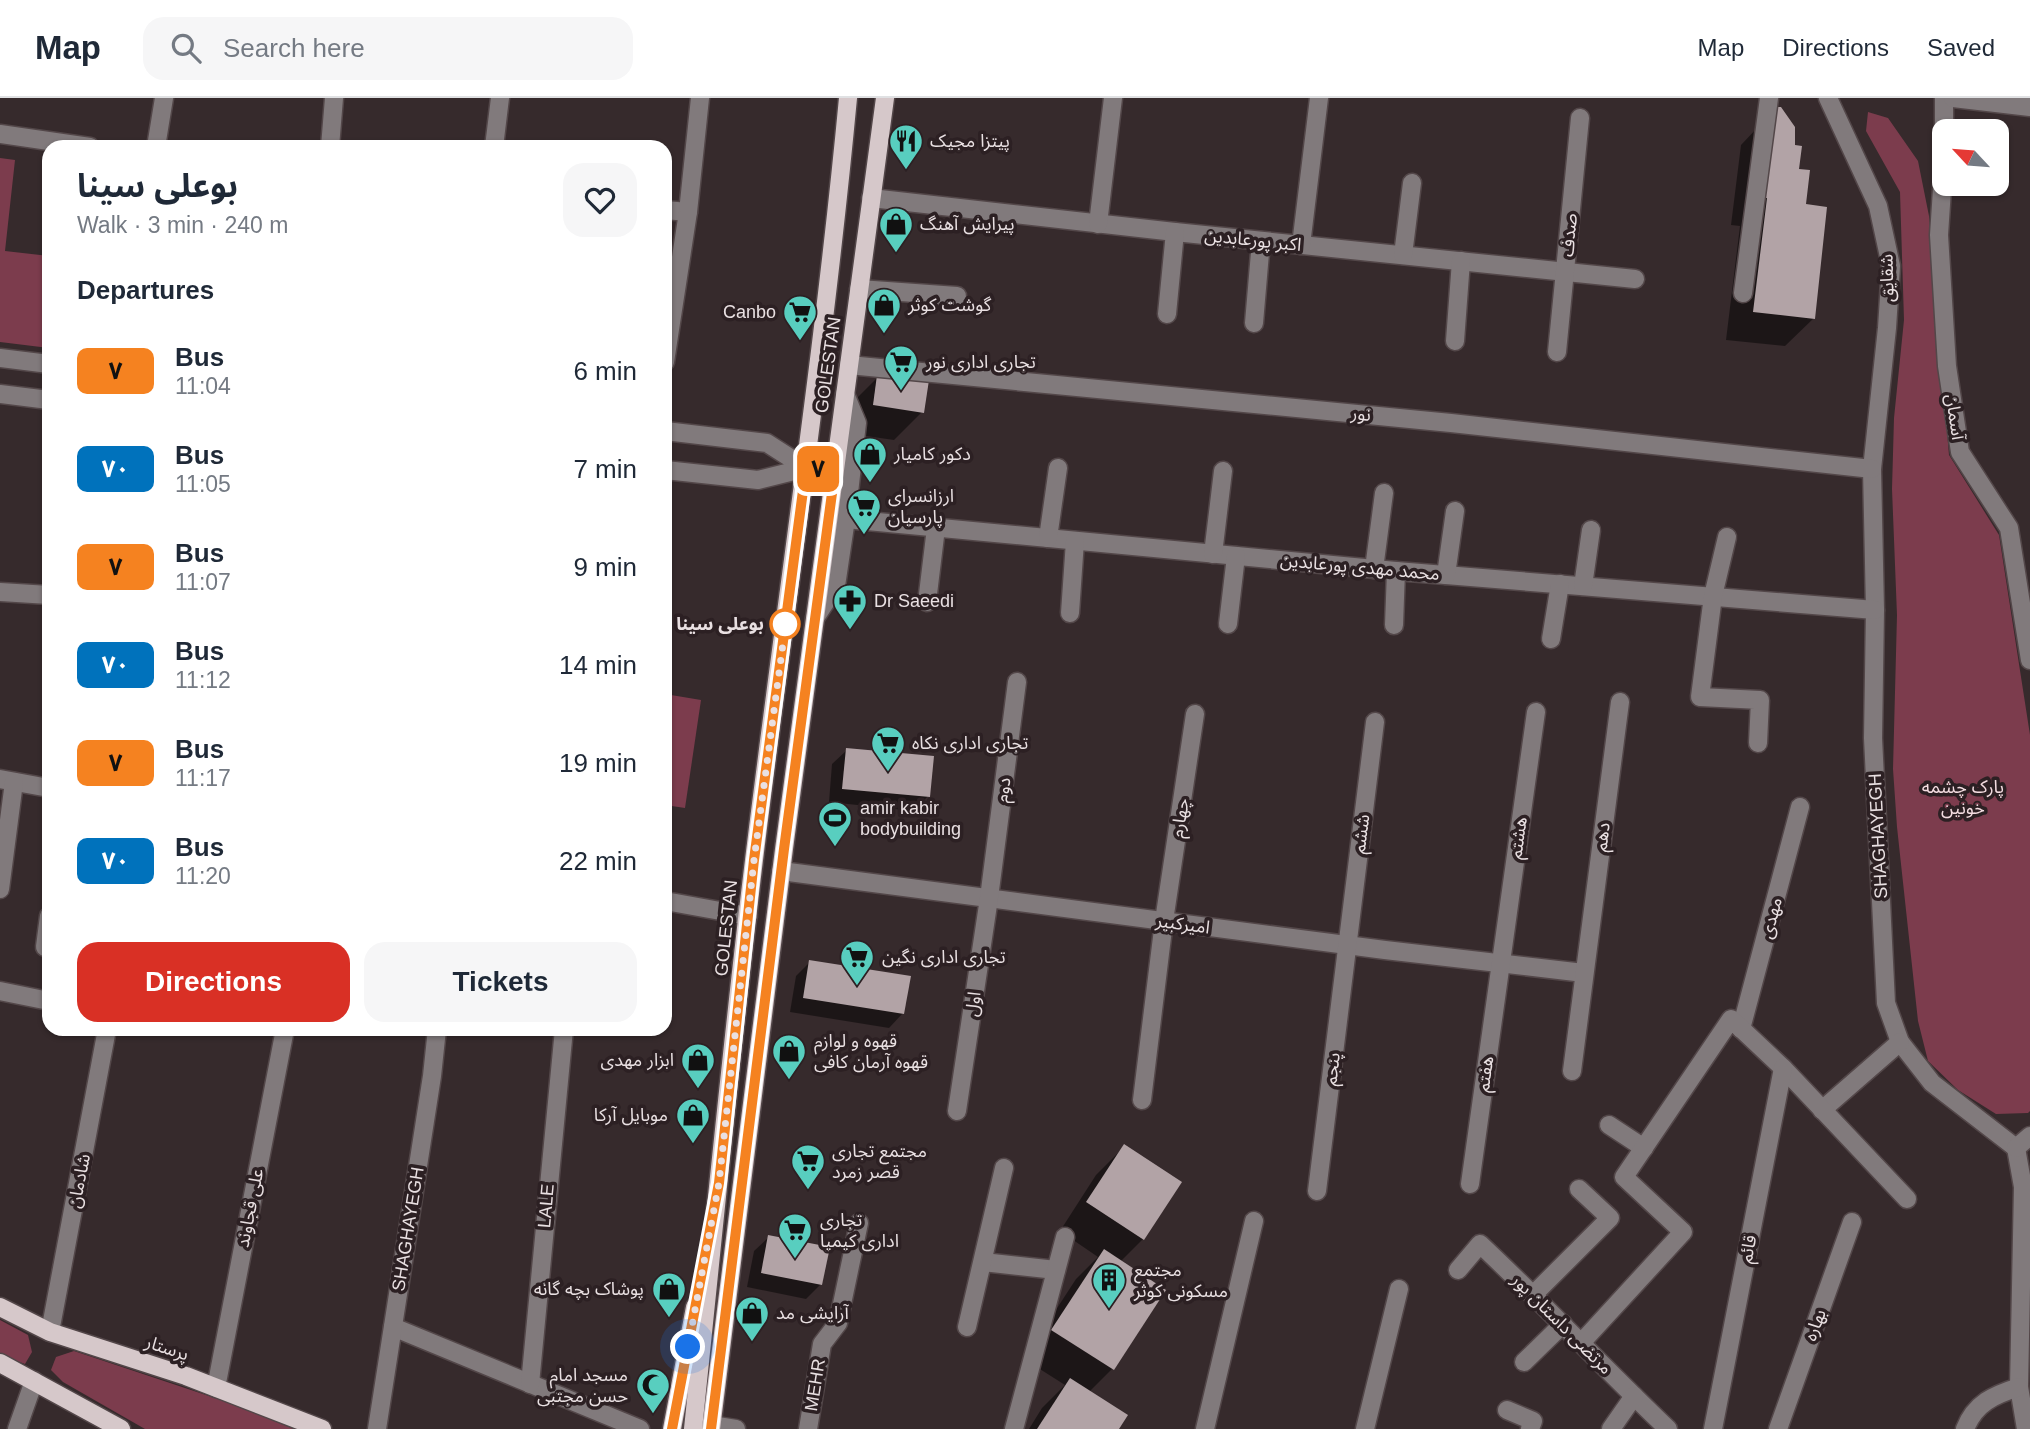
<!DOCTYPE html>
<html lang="en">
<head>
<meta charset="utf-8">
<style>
  :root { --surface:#fff; --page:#f6f6f7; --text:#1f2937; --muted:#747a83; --line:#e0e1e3; --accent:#d93025 }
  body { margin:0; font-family:Helvetica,"Noto Sans Arabic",sans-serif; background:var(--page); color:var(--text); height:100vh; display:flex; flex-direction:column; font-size:26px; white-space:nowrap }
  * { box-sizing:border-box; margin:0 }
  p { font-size:23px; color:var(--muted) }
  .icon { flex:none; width:38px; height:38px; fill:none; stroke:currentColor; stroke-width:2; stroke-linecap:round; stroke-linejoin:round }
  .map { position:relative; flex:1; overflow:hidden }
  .side { position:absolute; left:42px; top:42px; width:630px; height:896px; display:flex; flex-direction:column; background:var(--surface); border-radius:21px; box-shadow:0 2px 5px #0004 }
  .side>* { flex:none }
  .badge { padding:0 14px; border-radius:10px; font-size:24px; line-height:46px }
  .needle { width:46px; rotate:296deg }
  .tools { position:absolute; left:1932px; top:21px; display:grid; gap:14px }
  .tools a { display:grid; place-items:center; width:77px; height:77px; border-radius:14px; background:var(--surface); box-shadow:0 2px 5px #0004; font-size:35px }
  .you { position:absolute; width:35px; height:35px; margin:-18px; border:5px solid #fff; border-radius:50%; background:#1a73e8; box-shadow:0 0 0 10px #1a73e833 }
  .map>.badge { position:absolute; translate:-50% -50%; box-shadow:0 0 0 4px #fff }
  h2 { padding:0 35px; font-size:26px; line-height:63px }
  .round { display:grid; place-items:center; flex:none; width:74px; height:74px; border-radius:21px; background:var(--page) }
  .overview { display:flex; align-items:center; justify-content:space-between; height:119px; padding:0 35px }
  h1 { font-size:33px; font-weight:700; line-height:52px }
  .action { display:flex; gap:14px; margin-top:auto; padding:14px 35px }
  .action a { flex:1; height:80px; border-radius:21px; background:var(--accent); color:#fff; font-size:28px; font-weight:700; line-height:80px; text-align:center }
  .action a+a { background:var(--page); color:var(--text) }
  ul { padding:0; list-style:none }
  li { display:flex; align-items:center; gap:21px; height:98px; padding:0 35px }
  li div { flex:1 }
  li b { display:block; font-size:26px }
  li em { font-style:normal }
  li .badge { min-width:77px; font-weight:700; text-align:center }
  header { display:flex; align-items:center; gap:42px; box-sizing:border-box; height:98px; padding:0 35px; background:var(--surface); border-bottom:2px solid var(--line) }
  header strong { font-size:33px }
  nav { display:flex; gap:38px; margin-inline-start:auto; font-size:24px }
  .search { width:490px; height:63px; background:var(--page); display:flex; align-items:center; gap:18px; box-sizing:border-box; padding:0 24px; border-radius:21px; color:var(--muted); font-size:26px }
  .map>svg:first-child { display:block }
  .green { fill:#7c3c4d }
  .shadow { fill:#0007 }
  .building { fill:#b2a3a6 }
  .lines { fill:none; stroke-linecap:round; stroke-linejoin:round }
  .minor-casing { stroke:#534749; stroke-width:21 }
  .major-casing { stroke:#534749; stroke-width:21 }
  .minor { stroke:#817a7c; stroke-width:18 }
  .major { stroke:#d6c8ca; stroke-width:18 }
  .line-casing { stroke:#fff; stroke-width:16 }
  .line { stroke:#f58220; stroke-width:10 }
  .walk { stroke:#e9e0e2; stroke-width:7; stroke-dasharray:0 12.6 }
  .stop-dot { fill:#fff; stroke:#f58220; stroke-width:3.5 }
  .labels { text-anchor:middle; stroke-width:7; stroke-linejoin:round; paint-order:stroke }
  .poi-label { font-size:18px; fill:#e9e0e2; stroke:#2c2023; text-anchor:start }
  .street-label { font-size:18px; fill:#e9e0e2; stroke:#2c2023 }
  .stop-label { font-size:18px; font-weight:bold; fill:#e9e0e2; stroke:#2c2023; text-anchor:end }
  .park-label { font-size:18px; fill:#f4dde1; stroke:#2c2023 }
</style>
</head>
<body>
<header>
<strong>Map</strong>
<div class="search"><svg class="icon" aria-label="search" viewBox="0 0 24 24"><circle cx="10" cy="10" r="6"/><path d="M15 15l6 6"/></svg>Search here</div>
<nav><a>Map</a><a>Directions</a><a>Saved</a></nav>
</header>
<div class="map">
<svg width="2030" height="1331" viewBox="0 0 2030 1331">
  <rect width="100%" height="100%" fill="#362a2c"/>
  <g class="green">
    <path d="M1868,14l20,6 30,43 11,55 20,239 50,80 31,200v376l-2,2 -32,1 -38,-24 -30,-29 -10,-40 -21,-194 -4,-58 4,-154 -5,-126 2,-71 10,-98 -4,-128 -34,-61z"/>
    <path d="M0,60l15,2 -10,91 44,5v92l-49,-6z"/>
    <path d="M665,596l36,6 -16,108 -20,-3z"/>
    <path d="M0,1222l28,15 4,17 -7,12 -25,-9z"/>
    <path d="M74,1253l156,52 64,26h-149l-82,-47 -12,-12 5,-13z"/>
  </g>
  <g class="shadow">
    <path d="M1774,12l19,36 11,59 10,113 -29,28 -59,-6 14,-114 -9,-1 10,-80z"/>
    <path d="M878,279l44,35 -28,28 -49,-7 5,-28z"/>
    <path d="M847,652l81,46 -14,15 -85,-9 3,-38z"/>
    <path d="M810,864l93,51 -14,15 -99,-16 6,-36z"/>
    <path d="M1124,1049l55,36 -36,56 -23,23 44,28 -52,79 -23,23 28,37h-88l13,-21 23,-23 -41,-26 52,-80 22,-22 -38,-26 36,-56z"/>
    <path d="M769,1139l52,47 -15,15 -59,-12 7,-36z"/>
  </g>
  <g class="building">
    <path d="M1778,9h3l14,20v18l7,1 -3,23 11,1 -4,34 21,3 -12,112 -62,-7 14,-114h-9l15,-89z"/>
    <path d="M877,277l52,5 -5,33 -51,-8z"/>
    <path d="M846,650l88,8 -4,41 -88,-8z"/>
    <path d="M809,862l102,16 -7,38 -101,-16z"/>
    <path d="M1124,1046l58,38 -38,58 -58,-38z"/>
    <path d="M768,1137l62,12 -8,38 -61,-12z"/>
    <path d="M1104,1151l62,41 -52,80 -63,-40z"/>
    <path d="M1070,1280l58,37 -9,14h-82z"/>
  </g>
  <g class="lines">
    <g class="minor-casing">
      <g id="minor">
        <path d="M1828,0l50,108 13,60 -4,62 -15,141 3,141 -2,128 13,265 14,39 32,41 84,65"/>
        <path d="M1944,0v33"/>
        <path d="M1953,0l77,9"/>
        <path d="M0,36l90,13"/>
        <path d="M156,49l8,-49"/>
        <path d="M330,49l4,-49"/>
        <path d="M494,49l6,-49"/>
        <path d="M1944,61l-5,76 8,131 13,86 49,76 21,132"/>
        <path d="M871,100l304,34 460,47"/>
        <path d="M665,112l23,2"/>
        <path d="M1098,126l15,-126"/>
        <path d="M1301,147l18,-147"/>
        <path d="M1403,157l9,-72"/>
        <path d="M859,191l98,7"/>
        <path d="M1743,195l26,-195"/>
        <path d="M1167,216l8,-82"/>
        <path d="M1254,225l7,-82"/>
        <path d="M1455,243l6,-80"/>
        <path d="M1557,254l23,-234"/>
        <path d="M0,260l49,6"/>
        <path d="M665,264l23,-150 12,-114"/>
        <path d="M849,267l602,58 421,46"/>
        <path d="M0,296l49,6"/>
        <path d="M665,333l102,12 39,25"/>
        <path d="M665,372l93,10 48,-12"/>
        <path d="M846,421l550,52 479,39"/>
        <path d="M1727,439l-14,59 -13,101 60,3 -2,43"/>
        <path d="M1048,440l10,-70"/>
        <path d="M1213,456l10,-83"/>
        <path d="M1374,471l10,-76"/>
        <path d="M1446,477l9,-64"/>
        <path d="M1583,488l8,-56"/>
        <path d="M0,494l49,3"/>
        <path d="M927,504l9,-74"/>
        <path d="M1070,515l5,-72"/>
        <path d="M815,520l21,-32 10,-67 11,-96 -12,-29"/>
        <path d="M1228,526l8,-68"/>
        <path d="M1394,527l2,-54"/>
        <path d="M1551,541l9,-55"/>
        <path d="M0,681l49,9"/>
        <path d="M781,773l604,79 199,23"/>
        <path d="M0,791l14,-107"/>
        <path d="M665,803l83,15"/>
        <path d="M45,849l4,-31"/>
        <path d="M0,893l49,10"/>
        <path d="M1741,931l59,-222"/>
        <path d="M1572,973l48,-369"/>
        <path d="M1142,1002l22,-179 31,-207"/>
        <path d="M1822,1012l78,-68"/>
        <path d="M957,1013l32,-213 28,-216"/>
        <path d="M1609,1027l35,23"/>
        <path d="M2016,1050l7,39 -4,200 7,42"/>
        <path d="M2016,1050l14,-12"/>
        <path d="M1470,1086l66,-472"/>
        <path d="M1317,1093l58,-469"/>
        <path d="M983,1164l73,8"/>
        <path d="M1458,1172l22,-26c64,60 124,124 188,185"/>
        <path d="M1534,1196l76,-76 -31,-29"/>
        <path d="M393,1229l247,102"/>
        <path d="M967,1229l37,-159"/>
        <path d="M50,1234l57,-303"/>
        <path d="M1581,1245l102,-111 -59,-55 107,-158 52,49 124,131"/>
        <path d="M1524,1264l39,-38"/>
        <path d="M530,1286l34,-355"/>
        <path d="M216,1290l69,-359"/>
        <path d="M1507,1312l26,11 -3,8"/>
        <path d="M711,1327l25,4"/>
        <path d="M17,1331l17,-48"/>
        <path d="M377,1331l55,-353 5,-47"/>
        <path d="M808,1331l14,-85 16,-21 21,-100"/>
        <path d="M1014,1331l51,-192"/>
        <path d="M1205,1331l49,-208"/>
        <path d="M1365,1331l34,-140"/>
        <path d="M1611,1331l23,-33"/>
        <path d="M1713,1331l70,-361"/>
        <path d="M1778,1331l74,-207"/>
        <path d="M1965,1331c10,-26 29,-34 54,-42"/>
      </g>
    </g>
    <g class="major-casing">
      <g id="major">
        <path d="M0,1209l50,25 136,44 136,53"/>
        <path d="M0,1265l121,66"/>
        <path d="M672,1331l23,-122"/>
        <path d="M693,1331c20,-190 38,-380 61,-569 31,-254 70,-507 94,-762"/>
        <path d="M711,1331l73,-580 101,-751"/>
      </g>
    </g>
    <use href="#minor" class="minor"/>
    <use href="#major" class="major"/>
  </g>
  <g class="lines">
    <g class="line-casing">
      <path id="line" d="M672,1331l47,-246 35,-323 52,-392 29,3 -51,378 -73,580"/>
    </g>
    <use href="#line" class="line"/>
    <path class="walk" d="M688,1249l31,-164 35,-323 32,-239 -1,3"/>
  </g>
  <defs>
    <g id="restaurant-pin" transform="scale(1.75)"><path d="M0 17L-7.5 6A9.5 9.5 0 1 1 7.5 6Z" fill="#58cebf" stroke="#2c2023"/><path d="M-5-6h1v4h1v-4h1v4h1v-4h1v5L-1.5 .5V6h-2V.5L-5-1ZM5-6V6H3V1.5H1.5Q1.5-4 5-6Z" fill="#111"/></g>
    <g id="shop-pin" transform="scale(1.75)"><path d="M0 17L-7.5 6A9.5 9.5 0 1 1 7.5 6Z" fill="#58cebf" stroke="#2c2023"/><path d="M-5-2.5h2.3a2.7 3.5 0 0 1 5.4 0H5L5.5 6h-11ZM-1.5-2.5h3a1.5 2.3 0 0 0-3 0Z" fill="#111"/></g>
    <g id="supermarket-pin" transform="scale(1.75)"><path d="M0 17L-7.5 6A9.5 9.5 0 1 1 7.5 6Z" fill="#58cebf" stroke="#2c2023"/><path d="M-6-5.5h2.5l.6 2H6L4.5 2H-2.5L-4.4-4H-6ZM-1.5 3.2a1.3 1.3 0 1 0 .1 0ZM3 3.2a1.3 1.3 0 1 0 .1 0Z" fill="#111"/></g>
    <g id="pharmacy-pin" transform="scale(1.75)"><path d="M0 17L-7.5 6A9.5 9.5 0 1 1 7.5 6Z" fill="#58cebf" stroke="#2c2023"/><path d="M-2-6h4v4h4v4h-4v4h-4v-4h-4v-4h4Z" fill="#111"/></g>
    <g id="stadium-pin" transform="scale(1.75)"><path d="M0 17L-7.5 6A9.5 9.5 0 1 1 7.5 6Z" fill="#58cebf" stroke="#2c2023"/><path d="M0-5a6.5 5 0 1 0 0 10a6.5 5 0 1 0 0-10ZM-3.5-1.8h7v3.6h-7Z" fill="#111"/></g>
    <g id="building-pin" transform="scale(1.75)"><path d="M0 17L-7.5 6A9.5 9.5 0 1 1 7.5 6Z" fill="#58cebf" stroke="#2c2023"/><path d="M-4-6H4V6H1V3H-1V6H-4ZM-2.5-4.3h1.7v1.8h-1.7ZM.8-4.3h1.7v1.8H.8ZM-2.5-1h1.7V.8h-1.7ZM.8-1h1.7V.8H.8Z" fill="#111"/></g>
    <g id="mosque-pin" transform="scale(1.75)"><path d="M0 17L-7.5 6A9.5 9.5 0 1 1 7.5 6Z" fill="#58cebf" stroke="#2c2023"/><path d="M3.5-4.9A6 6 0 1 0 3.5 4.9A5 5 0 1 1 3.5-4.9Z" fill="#111"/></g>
  </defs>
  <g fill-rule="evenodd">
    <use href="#restaurant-pin" x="906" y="43"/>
    <use href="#shop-pin" x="896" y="126"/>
    <use href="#shop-pin" x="884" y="207"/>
    <use href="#supermarket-pin" x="800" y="214"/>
    <use href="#supermarket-pin" x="901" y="264"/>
    <use href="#shop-pin" x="870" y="356"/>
    <use href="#supermarket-pin" x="864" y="408"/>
    <use href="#pharmacy-pin" x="850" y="503"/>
    <use href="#supermarket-pin" x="888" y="645"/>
    <use href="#stadium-pin" x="835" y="720"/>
    <use href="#supermarket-pin" x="857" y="859"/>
    <use href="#shop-pin" x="789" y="953"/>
    <use href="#shop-pin" x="698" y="962"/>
    <use href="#shop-pin" x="693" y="1017"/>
    <use href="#supermarket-pin" x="808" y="1063"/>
    <use href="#supermarket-pin" x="795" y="1132"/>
    <use href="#building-pin" x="1109" y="1182"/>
    <use href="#shop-pin" x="669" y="1191"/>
    <use href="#shop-pin" x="752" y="1215"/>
    <use href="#mosque-pin" x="653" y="1287"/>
  </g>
  <circle class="stop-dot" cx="785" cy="526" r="14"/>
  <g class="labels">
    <g class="poi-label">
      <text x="930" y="49">پیتزا مجیک</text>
      <text x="920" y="132">پیرایش آهنگ</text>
      <text x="908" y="213">گوشت کوثر</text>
      <text x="776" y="220" text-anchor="end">Canbo</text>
      <text x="926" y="270">تجاری اداری نور</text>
      <text x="894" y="362">دکور کامیار</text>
      <text x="888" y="404">ارزانسرای<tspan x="888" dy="21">پارسیان</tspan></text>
      <text x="874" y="509">Dr Saeedi</text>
      <text x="912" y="651">تجاری اداری نکاه</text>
      <text x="860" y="716">amir kabir<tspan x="860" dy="21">bodybuilding</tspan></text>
      <text x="882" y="865">تجاری اداری نگین</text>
      <text x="814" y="949">قهوه و لوازم<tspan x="814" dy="21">قهوه آرمان کافی</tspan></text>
      <text x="674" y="968" text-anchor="end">ابزار مهدی</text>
      <text x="668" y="1023" text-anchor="end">موبایل آرکا</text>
      <text x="832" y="1059">مجتمع تجاری<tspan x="832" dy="21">قصر زمرد</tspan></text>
      <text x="820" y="1128">تجاری<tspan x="820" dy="21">اداری کیمیا</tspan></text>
      <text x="1134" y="1178">مجتمع<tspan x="1134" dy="21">مسکونی کوثر</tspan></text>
      <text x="644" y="1197" text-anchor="end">پوشاک بچه گانه</text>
      <text x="776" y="1221">آرایشی مد</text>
      <text x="628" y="1283" text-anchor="end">مسجد امام<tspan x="628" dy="21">حسن مجتبی</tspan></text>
    </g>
    <g class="street-label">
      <text transform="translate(1569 137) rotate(-85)" y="6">صدف</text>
      <text transform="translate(1253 142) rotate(6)" y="6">اکبر پورعابدین</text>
      <text transform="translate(1887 180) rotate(-91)" y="6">شقایق</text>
      <text transform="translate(828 267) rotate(-82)" y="6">GOLESTAN</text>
      <text transform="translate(1361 316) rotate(6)" y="6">نور</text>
      <text transform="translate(1955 319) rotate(82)" y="6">آسمان</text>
      <text transform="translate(1360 469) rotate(5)" y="6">محمد مهدی پورعابدین</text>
      <text transform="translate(1003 692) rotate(-83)" y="6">دوم</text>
      <text transform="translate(1180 720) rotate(-81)" y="6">چهارم</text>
      <text transform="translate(1361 736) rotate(-83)" y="6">ششم</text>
      <text transform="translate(1878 738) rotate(-93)" y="6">SHAGHAYEGH</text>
      <text transform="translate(1602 739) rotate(-83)" y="6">دهم</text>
      <text transform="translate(1518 740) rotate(-82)" y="6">هشتم</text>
      <text transform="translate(1771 820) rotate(-75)" y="6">مهدی</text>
      <text transform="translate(1183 826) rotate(8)" y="6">امیرکبیر</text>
      <text transform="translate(726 830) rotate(-84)" y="6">GOLESTAN</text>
      <text transform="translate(973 906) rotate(-82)" y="6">اول</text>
      <text transform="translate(1332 971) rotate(-83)" y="6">پنجم</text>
      <text transform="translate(1485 976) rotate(-82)" y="6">هفتم</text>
      <text transform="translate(79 1083) rotate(-79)" y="6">شادمان</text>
      <text transform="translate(546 1108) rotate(-85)" y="6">LALE</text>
      <text transform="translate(250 1110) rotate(-79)" y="6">علی قجاوند</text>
      <text transform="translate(408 1131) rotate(-81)" y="6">SHAGHAYEGH</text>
      <text transform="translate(1748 1151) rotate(-79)" y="6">قائم</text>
      <text transform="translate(1562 1226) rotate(45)" y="6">مرتضی داستان پور</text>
      <text transform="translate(1815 1227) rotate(-70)" y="6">بهاره</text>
      <text transform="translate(167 1250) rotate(18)" y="6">پرستار</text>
      <text transform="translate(815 1287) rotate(-81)" y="6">MEHR</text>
    </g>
    <g class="stop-label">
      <text x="764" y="532">بوعلی سینا</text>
    </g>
    <g class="park-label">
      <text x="1963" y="695">پارک چشمه<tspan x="1963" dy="21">خونین</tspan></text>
    </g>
  </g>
</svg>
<div class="tools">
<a><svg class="needle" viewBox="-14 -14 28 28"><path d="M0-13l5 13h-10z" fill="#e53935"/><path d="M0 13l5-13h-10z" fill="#747a83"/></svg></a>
</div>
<div class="you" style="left:688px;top:1249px"></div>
<b class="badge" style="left:818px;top:371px;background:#f58220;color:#111">۷</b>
<section class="side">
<div class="overview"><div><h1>بوعلی سینا</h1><p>Walk · 3 min · 240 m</p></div><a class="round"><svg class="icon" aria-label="heart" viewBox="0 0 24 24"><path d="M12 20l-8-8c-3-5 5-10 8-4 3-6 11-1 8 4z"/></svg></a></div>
<h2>Departures</h2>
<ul>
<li><span class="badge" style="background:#f58220;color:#111">۷</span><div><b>Bus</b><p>11:04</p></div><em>6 min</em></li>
<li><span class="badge" style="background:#0072bc;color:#fff">۷۰</span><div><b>Bus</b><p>11:05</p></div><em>7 min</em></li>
<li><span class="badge" style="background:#f58220;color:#111">۷</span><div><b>Bus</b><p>11:07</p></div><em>9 min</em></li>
<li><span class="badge" style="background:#0072bc;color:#fff">۷۰</span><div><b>Bus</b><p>11:12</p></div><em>14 min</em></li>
<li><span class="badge" style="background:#f58220;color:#111">۷</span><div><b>Bus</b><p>11:17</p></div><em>19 min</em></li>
<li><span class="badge" style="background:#0072bc;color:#fff">۷۰</span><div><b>Bus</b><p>11:20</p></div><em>22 min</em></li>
</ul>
<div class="action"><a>Directions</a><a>Tickets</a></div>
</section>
</div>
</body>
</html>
